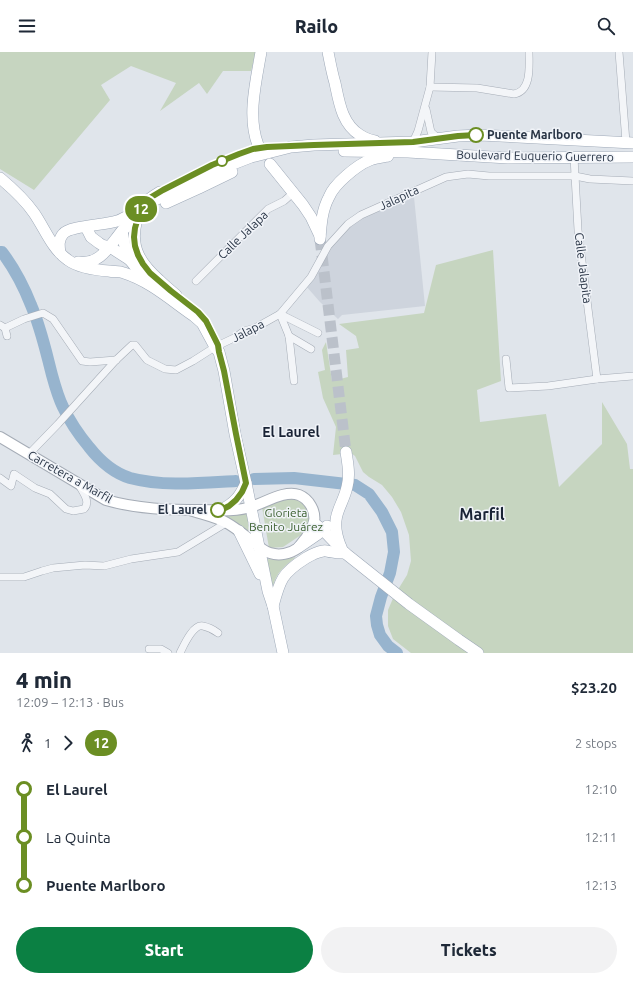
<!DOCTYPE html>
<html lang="en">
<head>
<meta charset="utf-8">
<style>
  :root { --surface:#fff; --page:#f2f2f3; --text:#1f2937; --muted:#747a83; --accent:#0b8043 }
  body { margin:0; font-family:Ubuntu,sans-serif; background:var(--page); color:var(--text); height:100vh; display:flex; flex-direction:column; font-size:15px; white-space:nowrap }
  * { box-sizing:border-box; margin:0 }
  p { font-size:13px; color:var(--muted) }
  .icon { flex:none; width:22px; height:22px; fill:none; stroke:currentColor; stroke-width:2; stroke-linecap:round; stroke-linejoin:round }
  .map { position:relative; height:601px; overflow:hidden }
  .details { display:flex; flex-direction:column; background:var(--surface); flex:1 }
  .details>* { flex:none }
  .badge { padding:0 8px; border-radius:13px; font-size:14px; line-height:26px }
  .map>.badge { position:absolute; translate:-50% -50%; box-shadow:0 0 0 2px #fff }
  .legs { display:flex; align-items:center; gap:6px; height:44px; padding:0 16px; font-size:13px }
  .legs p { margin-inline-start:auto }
  .headline { display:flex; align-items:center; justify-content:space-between; height:68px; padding:0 16px }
  h1 { font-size:22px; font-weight:800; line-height:30px }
  .action { display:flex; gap:8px; margin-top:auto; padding:8px 16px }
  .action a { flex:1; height:46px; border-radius:24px; background:var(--accent); color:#fff; font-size:16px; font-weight:800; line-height:46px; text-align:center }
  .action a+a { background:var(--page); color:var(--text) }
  ul { padding:0 16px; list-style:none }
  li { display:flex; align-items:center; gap:14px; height:48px; font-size:15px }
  li i { display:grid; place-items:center; width:6px; height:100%; margin:0 5px; background:currentColor }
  li i::after { content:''; width:10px; height:10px; margin:-5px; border:3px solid; border-radius:50%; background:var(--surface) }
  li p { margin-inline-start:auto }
  li:first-child i { background:linear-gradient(#0000 50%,currentColor 0) }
  li:last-child i { background:linear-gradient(currentColor 50%,#0000 0) }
  header { display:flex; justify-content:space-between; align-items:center; height:52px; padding:0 16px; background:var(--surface); font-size:18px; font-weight:800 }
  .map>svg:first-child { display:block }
  .built { fill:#ced4dd }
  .green { fill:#c6d5c0 }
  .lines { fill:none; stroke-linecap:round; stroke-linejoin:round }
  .river { stroke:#97b4ce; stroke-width:12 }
  .primary-tunnel { stroke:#bbc1ca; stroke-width:11; stroke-dasharray:11 5.5; stroke-linecap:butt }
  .street-casing { stroke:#a5acb6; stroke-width:8 }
  .secondary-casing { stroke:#a5acb6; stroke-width:12 }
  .primary-casing { stroke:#9ea9b8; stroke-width:12 }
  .street { stroke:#f3f5f8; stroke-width:7 }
  .secondary { stroke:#fff; stroke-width:10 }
  .primary { stroke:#fff; stroke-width:11 }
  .line-1-casing { stroke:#fff; stroke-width:9 }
  .line-1 { stroke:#6b8e23; stroke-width:6 }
  .stop-1-dot { fill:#fff; stroke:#6b8e23; stroke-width:2 }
  .labels { text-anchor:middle; stroke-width:3; stroke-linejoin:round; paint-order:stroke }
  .stop-label { font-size:12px; font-weight:bold; fill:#273344; stroke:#f0f3f8; text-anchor:start }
  .street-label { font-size:12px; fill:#273344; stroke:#f0f3f8 }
  .park-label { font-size:12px; fill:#3d6132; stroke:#f0f3f8 }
  .quarter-label { font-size:14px; font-weight:bold; fill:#192335; stroke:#f0f3f8 }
  .district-label { font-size:16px; font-weight:bold; fill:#192335; stroke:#f0f3f8 }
</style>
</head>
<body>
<header><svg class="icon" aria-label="menu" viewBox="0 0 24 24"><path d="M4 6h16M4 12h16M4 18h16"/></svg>Railo<svg class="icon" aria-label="search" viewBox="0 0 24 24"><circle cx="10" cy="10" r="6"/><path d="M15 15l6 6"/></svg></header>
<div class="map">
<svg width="633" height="601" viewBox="0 0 633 601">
  <rect width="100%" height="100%" fill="#e0e5eb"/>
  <path class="built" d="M414,145l11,109 -83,9 -4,4 -18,-17 -14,-16 30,-47 19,-18z"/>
  <g class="green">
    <path d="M0,0h256l-5,19h-28l-16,23 -8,-11 -39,28 16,-28 -45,-17 -30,19 9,15 -76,90 -34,-21z"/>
    <path d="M493,198l8,131 -24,9 3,32 66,-8 13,73 43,-43v-42l25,42 3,25h3v184h-222l-18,-14 -5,-13v-16l6,-14 13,-21 4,-14 -2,-26 -8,-23 -9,-15 -10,-12 -13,-8 -6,-5 -8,-16 -4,-3 -18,2 3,-28 -13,-29 -5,-26 7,-2 -3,-20 4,-8 6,39 16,-4 -2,-27 13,-2 -3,-12 -17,-12 85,-11 12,-48z"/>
    <path d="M285,446h11l11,7 4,13 -4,12 -6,5 -18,12 -14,1 -7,-41z"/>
    <path d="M247,461l5,24 -33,-23 11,1z"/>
    <path d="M296,505c-12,10 -20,15 -23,30l-6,-28 14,1z"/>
  </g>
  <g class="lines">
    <g class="river">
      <path d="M0,200h2c12,16 22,35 29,53 10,23 15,47 21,70 3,11 6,22 11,32 7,15 16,28 26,40 11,14 25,26 41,31 34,9 71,5 106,3"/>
      <path d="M254,427l40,-1 61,7 14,9 13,18 10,20 2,20 -4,21 -9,24 -5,19 1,9 3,10 8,11 9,7"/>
    </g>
    <g class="primary-tunnel">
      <path d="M132,170l27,-16"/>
      <path d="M320,187l26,213"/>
    </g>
    <g class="street-casing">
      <g id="street">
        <path d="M619,0l7,90"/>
        <path d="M430,35l47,1 37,6c18,-3 15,-29 15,-42"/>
        <path d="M426,57l5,23 8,7"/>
        <path d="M413,90l5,-11 12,-44 2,-35"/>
        <path d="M574,105l4,73 19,149"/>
        <path d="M196,229l72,-72 16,-8 9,-8"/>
        <path d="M0,273l5,3 2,8"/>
        <path d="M5,276l19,-9 19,-6 10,6 29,42 8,1 26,-2"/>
        <path d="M289,284l22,13"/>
        <path d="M506,307l3,29 39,-2 49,-7 36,-3"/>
        <path d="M294,329l-5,-45 -9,-22 31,-37 17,-31 20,-22 13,-9 85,-38 22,-3 21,2h86l15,3 43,2"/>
        <path d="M29,402l29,-30 58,-64 16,-15h3l12,15 18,9 11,1 17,-9 22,-14 21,-10 8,-6 11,-3 25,-14 38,19"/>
        <path d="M0,426l11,8 3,-12 21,14 15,6 16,15 7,2 11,-2c7,-7 -1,-16 -5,-24"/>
        <path d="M0,525h24l18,-6 11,-3 32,-3 19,1 27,-7 47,-7 48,-29"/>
        <path d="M149,597h12l7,4"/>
        <path d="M180,601c4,-8 13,-29 23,-27 5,1 11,4 15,7"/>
      </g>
    </g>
    <g class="secondary-casing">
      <path id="secondary" d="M0,385l106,63c31,9 63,10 96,10 15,0 30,2 45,-2 15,-3 37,-19 52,-13 10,4 17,16 15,27 -1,5 -5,11 -8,16 -3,3 -5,7 -8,10 -8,6 -19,8 -28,5 -7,-2 -13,-8 -18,-12 -8,-6 -16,-13 -25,-18 -10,-6 -25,-9 -37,-13"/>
    </g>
    <g class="primary-casing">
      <g id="primary">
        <path d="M328,0c2,10 4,21 7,31 4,19 7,41 25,52 5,3 9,5 15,6"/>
        <path d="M258,93c-11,-28 -2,-64 3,-93"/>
        <path d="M344,99l64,1 100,6 125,-1"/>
        <path d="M270,112l33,41 8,12 9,19"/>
        <path d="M0,126c12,10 25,22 34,35 11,16 18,36 34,47 11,8 27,10 41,11 5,1 10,0 15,2 26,8 48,28 70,43l8,7 13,24 4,5 5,19 11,63 11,49 22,108 5,15 10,47"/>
        <path d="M160,140c-15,9 -20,13 -24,31 -6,25 5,41 23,57 5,5 11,10 17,15"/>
        <path d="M155,148l60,-29 36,-14 40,-10 23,-2 99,-3 45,-6 22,-1 153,8"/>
        <path d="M166,151l33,-15 33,-16"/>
        <path d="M86,175l5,10 8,6 3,2 8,2 20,13"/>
        <path d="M122,179l3,16 5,13 17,22"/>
        <path d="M320,187c1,-15 2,-29 9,-42 5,-13 28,-32 41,-37 5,-2 12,-3 18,-4"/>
        <path d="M60,201c-1,-7 -2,-13 3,-19 6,-8 42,-9 54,-13 4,-1 8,-4 11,-5"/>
        <path d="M78,210c22,4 32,-17 44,-31 3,-3 6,-6 9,-9"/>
        <path d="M221,458c14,-7 19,-14 25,-27"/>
        <path d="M314,471l9,7 22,23 64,51 50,36 19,13"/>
        <path d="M239,479l21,43"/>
        <path d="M299,495l19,-13 9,-8"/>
        <path d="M341,495c-2,-4 -3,-8 -4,-12 -5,-21 6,-30 10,-48 3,-11 1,-23 -1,-35"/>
        <path d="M273,554c7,-26 9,-33 33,-48 5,-3 11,-6 17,-7 3,-1 6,1 9,1 4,1 9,1 13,1"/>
      </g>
    </g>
    <use href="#street" class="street"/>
    <use href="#secondary" class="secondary"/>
    <use href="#primary" class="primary"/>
  </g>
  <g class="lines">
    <g class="line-1-casing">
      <path id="line-1" d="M218,458h3l8,-4 7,-6 6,-8 4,-9 -10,-49 -12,-63 -5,-19 -1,-7 -12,-24 -8,-9 -27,-21 -21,-18 -7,-9 -5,-9 -3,-9 -1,-9 1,-9 6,-20 7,-9 15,-9 49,-25 27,-11 14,-5 14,-2 47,-2 99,-3 45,-6 18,-1"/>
    </g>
    <use href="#line-1" class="line-1"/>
  </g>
  <g class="stop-1-dot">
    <circle cx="476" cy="83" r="7"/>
    <circle cx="222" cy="109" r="5"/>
    <circle cx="218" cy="458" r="7"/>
  </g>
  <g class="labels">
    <g class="stop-label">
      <text x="487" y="87">Puente Marlboro</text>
      <text x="207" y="462" text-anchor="end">El Laurel</text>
    </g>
    <g class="street-label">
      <text transform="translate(535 104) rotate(1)" y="4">Boulevard Euquerio Guerrero</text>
      <text transform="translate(399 146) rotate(-25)" y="4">Jalapita</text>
      <text transform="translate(243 183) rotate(-44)" y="4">Calle Jalapa</text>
      <text transform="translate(583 216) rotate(83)" y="4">Calle Jalapita</text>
      <text transform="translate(248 279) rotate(-27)" y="4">Jalapa</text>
      <text transform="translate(70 425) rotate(29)" y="4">Carretera a Marfil</text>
    </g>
    <g class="park-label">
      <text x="286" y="465">Glorieta<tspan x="286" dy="14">Benito Juárez</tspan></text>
    </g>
    <g class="quarter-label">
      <text x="291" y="385">El Laurel</text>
    </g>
    <g class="district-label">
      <text x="482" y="468">Marfil</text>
    </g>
  </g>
</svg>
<b class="badge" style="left:141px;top:157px;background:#6b8e23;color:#fff">12</b>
</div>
<section class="details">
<div class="headline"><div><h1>4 min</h1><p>12:09 – 12:13 · Bus</p></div><b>$23.20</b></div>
<div class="legs"><svg class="icon" aria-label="walk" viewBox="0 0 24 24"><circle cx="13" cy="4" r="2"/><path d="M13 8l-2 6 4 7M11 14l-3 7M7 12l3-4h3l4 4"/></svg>1<svg class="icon" aria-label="forward" viewBox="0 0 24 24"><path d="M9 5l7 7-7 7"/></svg><b class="badge" style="background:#6b8e23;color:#fff">12</b><p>2 stops</p></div>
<ul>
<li><i style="color:#6b8e23"></i><b>El Laurel</b><p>12:10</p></li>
<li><i style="color:#6b8e23"></i><span>La Quinta</span><p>12:11</p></li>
<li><i style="color:#6b8e23"></i><b>Puente Marlboro</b><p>12:13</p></li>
</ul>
<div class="action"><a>Start</a><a>Tickets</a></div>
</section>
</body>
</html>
